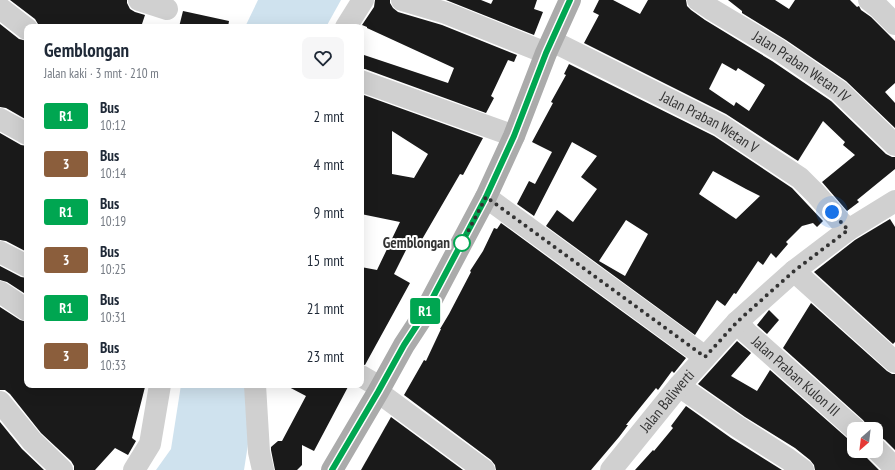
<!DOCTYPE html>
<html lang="id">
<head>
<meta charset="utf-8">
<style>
  :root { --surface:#fff; --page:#f6f6f7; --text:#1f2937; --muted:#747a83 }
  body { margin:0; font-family:"PT Sans Narrow",sans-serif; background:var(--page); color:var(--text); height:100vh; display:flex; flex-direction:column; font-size:15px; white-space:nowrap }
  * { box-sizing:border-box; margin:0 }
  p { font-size:13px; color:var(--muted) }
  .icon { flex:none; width:22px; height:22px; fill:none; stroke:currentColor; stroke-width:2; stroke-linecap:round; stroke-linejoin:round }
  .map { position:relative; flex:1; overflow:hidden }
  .side { position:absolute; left:24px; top:24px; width:340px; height:364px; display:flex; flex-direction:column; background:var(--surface); border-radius:8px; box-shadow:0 4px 16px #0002 }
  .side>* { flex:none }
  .badge { padding:0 8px; border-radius:3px; font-size:14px; line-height:26px }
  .needle { width:26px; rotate:208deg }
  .fabs { position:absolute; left:847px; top:422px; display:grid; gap:8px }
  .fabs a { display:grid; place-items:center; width:36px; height:36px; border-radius:8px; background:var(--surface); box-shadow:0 4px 16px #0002; font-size:20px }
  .you { position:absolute; width:20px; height:20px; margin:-10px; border:3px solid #fff; border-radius:50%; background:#1a73e8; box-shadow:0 0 0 6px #1a73e833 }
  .map>.badge { position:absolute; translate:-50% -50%; box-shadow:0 0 0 2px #fff }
  .round { display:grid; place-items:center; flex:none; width:42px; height:42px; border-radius:8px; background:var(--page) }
  .overview { display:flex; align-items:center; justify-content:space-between; height:68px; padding:0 20px }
  h1 { font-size:19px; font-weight:600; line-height:30px }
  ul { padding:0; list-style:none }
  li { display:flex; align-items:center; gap:12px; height:48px; padding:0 20px }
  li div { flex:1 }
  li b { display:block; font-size:15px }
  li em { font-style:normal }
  li .badge { min-width:44px; font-weight:700; text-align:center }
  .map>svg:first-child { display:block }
  .water { fill:#cfe2ee }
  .building { fill:#1a1a1a; fill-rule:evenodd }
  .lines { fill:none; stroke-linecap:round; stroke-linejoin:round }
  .minor { stroke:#d0d0d0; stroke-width:22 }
  .major { stroke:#ababab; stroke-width:22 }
  .line-casing { stroke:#fff; stroke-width:9 }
  .line { stroke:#00a651; stroke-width:6 }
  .walk { stroke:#333; stroke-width:4; stroke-dasharray:0 7.2 }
  .stop-dot { fill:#fff; stroke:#00a651; stroke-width:2 }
  .labels { text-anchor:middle; stroke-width:4; stroke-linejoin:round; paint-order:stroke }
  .street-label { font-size:15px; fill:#333; stroke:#fff }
  .stop-label { font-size:15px; font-weight:bold; fill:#333; stroke:#fff; text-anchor:end }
</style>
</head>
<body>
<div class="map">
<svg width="895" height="470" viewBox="0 0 895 470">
  <rect width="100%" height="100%" fill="#fff"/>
  <g class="water">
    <path d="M258,0h83l-15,27h-81z"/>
    <path d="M181,385h71l-3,53 -5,32h-88l15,-21z"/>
  </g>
  <g class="building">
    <path d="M10,0h117v3l3,6 5,3 10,3 -4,12h-102l-1,-3 -3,-5z"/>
    <path d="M375,0h15v3l3,5 5,4 44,13 75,30 -3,7 -6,-2 -17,36 3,2 -8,15 -121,-44h-4v-15l87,29 6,-15 -87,-40v-1l-5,-2 12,-18z"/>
    <path d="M446,0h35l10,4 2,-4h44l-3,9 9,3 -9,23z"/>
    <path d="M599,0h14l27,14 8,-14h38l1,6 4,4 14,10 67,41 59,40 55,53 6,3h3v12l-38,31 2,2 -12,9 -25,-29 33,-27 -12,-10 2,-3 -22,-21 -25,40 -72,-47 -142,-71 15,-28 -6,-3zM722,63l14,8 2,-3 27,17 -16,26 -13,-9 -2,4 -25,-17z"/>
    <path d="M728,0h47l14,9 6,-9h55l7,7 2,-1 2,4 10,7 24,24v42l-10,9 10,11v25l-49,-47 -60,-41 -44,-27v-2z"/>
    <path d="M183,11l46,10 -1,6h-49z"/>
    <path d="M0,24l19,15 8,2v79l-21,-12 -6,-1z"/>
    <path d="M569,64l145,72 78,52 31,33 -6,6 -4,-4 -11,3 -16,16 2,2 -12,14 -5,-5 -8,12 -5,-4 -22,33 -2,-1 -9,13 -8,-6 -22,35 -149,-109 11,-16 16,12 24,-33 -16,-12 16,-21 -25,-14 -38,74 -17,-12 12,-23 6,3 17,-32 -20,-10 21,-39 -2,-1 15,-27 -2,-1zM713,171l33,18 14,7 -24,23 -37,-25zM626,220l22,14 -23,42 -26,-15z"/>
    <path d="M361,94l122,44 -20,37 -3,-1 -43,74 -8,-4 -15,30 16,9 -45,82 -4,-1v-97l16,3 23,-48 -39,-8zM392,131l36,23 -14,24 -22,-4z"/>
    <path d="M0,133l21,12 6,1v106l-21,-11 -6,-1z"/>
    <path d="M890,219l5,8v115l-2,2 -79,-72 41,-32z"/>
    <path d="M501,223l185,135 -12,15 -2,-2 -14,19 -2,-2 -30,37h2l-9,12 -28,33h-95l-1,-5 -4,-5 -87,-65 20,-35 2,1 15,-32h-1l9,-15 22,-42 -1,-1 13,-20 11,-23 3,1z"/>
    <path d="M0,266l21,11 6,1v17l-20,-13 -7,-2z"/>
    <path d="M811,303l76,68 5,3h3v76l-10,-10 -5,-3h-4v-8h-9v-4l-4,-5 -80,-72z"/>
    <path d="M0,307l20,13 7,2v63h110l8,2 -13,51 4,3 -8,14 -13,-7 -20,22h-21v-4l-3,-5 -30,-28 -31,-39 -5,-4h-5z"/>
    <path d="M769,310l10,10 -12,14 -10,-9z"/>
    <path d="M737,341l14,12 -20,23 26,15 13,-21 77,68 7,3v10h10l3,7 12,12h-64l-1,-5 -4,-5 -15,-12 -50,-31 -47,-33z"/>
    <path d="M285,385h64l-35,66 -12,-6v20l-5,5h-22l-4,-20v-3l7,-6h4l24,-45z"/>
    <path d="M686,406l45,32 51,32h-147l18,-20 1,1 19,-23 -2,-2z"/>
    <path d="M391,417l72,53h-102z"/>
    <path d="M0,422l22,27 22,21h-44z"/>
  </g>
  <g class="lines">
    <g class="minor">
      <path d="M139,0l28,9"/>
      <path d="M402,0l44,13 100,40"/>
      <path id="s1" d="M698,0l13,9 68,41 60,41 56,54"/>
      <path d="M869,0l10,8 16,16"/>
      <path d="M0,8l27,21"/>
      <path d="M346,27l17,-27"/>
      <path id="s2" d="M552,41l168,84 80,53 15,15 33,37"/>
      <path d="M361,81l153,55"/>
      <path d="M0,119l27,15"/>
      <path d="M486,197l219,160"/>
      <path d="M0,252l27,14"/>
      <path d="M794,271l101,91"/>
      <path d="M0,292l27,18"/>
      <path id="s3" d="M737,322l10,11 108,96"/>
      <path d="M361,376l19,11"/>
      <path d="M255,385l4,67 4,18"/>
      <path d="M679,386l59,41 50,32 15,11"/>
      <path d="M378,392l106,78"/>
      <path d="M0,402l32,39 30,29"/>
      <path d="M876,449l19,19"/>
      <path d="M134,470l16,-26 10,-59"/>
      <path id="s4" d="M611,470l68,-84 58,-64 57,-51 54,-41 47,-29"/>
    </g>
    <path class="major" d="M332,470l46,-78 26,-47 19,-29 63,-119 28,-61 32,-83 24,-53"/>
  </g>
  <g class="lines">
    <g class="line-casing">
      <path id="line" d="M332,470l46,-78 26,-47 19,-29 63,-119 28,-61 32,-83 24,-53"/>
    </g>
    <use href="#line" class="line"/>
    <path class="walk" d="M462,243l24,-46 219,160 32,-35 11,-10 46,-41 54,-41 -16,-18"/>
  </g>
  <circle class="stop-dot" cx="462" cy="243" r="8"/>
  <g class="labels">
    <g class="street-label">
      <text dy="5" stroke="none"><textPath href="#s1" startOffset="123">Jalan Praban Wetan IV</textPath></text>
      <text dy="5" stroke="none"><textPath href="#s2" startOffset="177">Jalan Praban Wetan V</textPath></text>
      <text dy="5" stroke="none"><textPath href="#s3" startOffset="80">Jalan Praban Kulon III</textPath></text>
      <text dy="5" stroke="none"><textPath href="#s4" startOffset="89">Jalan Baliwerti</textPath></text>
    </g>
    <g class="stop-label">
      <text x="450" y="248">Gemblongan</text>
    </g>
  </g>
</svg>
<div class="fabs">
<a><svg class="needle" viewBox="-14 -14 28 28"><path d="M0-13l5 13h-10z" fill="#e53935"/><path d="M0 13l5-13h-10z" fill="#747a83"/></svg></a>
</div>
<div class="you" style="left:832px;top:212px"></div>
<b class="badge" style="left:425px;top:311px;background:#00a651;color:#fff">R1</b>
<section class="side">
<div class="overview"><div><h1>Gemblongan</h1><p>Jalan kaki · 3 mnt · 210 m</p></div><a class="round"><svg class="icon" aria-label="heart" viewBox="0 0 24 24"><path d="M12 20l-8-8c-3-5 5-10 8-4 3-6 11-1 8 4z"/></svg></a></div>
<ul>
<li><span class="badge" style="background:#00a651;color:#fff">R1</span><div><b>Bus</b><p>10:12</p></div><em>2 mnt</em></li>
<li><span class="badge" style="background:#8b5e3c;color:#fff">3</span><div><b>Bus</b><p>10:14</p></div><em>4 mnt</em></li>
<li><span class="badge" style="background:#00a651;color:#fff">R1</span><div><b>Bus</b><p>10:19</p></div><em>9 mnt</em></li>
<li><span class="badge" style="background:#8b5e3c;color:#fff">3</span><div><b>Bus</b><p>10:25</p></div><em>15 mnt</em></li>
<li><span class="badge" style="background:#00a651;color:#fff">R1</span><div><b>Bus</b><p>10:31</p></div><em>21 mnt</em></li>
<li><span class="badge" style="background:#8b5e3c;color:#fff">3</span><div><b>Bus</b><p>10:33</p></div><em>23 mnt</em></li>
</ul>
</section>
</div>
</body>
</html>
